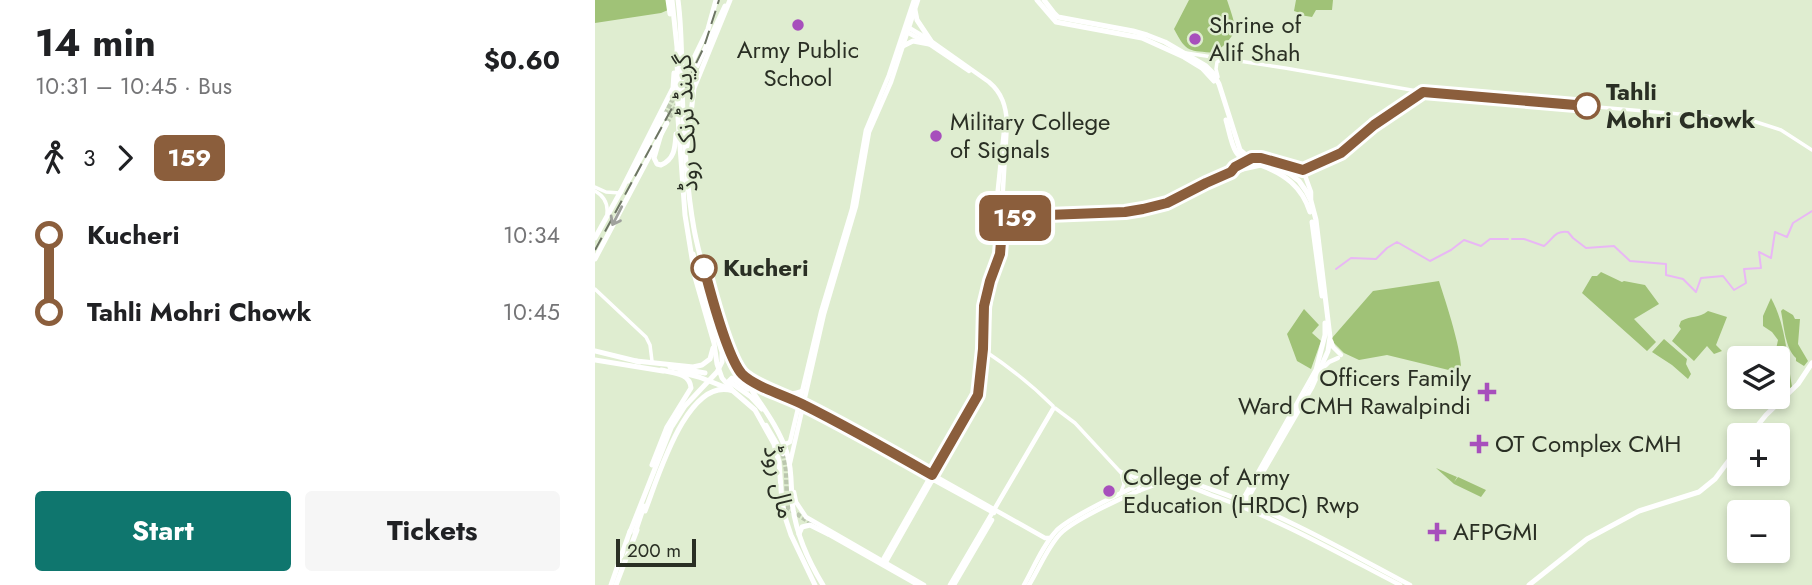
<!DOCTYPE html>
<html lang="en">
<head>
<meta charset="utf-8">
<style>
  :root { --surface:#fff; --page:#f6f6f6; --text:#202124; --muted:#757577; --accent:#0f766e }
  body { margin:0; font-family:Jost,"Noto Sans Arabic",sans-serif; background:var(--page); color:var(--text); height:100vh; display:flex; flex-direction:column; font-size:26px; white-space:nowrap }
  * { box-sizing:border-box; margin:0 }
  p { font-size:23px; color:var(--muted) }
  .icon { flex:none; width:38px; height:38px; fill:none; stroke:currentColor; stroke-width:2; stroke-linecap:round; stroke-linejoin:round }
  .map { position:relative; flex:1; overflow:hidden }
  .drawer { display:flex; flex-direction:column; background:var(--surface); width:595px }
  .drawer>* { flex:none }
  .badge { padding:0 14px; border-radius:10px; font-size:24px; line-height:46px }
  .fabs { position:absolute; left:1132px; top:346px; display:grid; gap:14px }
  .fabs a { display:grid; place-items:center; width:63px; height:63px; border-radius:7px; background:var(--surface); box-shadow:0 4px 10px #0003; font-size:35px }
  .scale { position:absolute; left:21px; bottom:18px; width:80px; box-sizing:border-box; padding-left:7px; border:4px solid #2a2f24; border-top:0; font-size:19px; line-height:24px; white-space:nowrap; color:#2a2f24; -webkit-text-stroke:5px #dfedd0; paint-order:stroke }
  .map>.badge { position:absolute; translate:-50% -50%; box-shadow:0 0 0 4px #fff }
  .legs { display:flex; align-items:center; gap:10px; height:77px; padding:0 35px; font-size:23px }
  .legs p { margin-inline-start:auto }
  .head { display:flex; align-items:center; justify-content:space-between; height:119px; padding:0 35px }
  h1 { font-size:38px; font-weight:700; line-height:52px }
  .action { display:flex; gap:14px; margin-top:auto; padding:14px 35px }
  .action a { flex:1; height:80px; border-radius:7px; background:var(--accent); color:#fff; font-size:28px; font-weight:700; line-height:80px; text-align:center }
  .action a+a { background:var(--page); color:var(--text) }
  ul { padding:0 35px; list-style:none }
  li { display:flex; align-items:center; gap:24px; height:77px; font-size:26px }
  li i { display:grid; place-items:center; width:10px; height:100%; margin:0 9px; background:currentColor }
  li i::after { content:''; width:18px; height:18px; margin:-9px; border:5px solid; border-radius:50%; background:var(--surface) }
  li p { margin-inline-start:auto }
  li:first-child i { background:linear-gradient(#0000 50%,currentColor 0) }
  li:last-child i { background:linear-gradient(currentColor 50%,#0000 0) }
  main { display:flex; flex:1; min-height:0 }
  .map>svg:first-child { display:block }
  .green { fill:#a0c277 }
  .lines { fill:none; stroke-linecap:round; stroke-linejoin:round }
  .stream { stroke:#e9b7f5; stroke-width:2 }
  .secondary-tunnel { stroke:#bbc7ae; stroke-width:4.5; stroke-dasharray:4.5 2; stroke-linecap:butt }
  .tertiary { stroke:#fff; stroke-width:3.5 }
  .secondary { stroke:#fff; stroke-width:4.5 }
  .primary { stroke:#fff; stroke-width:5 }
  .trunk { stroke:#fff; stroke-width:5 }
  .rail { stroke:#6d7564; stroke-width:2; stroke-dasharray:14 7; stroke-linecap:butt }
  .oneway { stroke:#9fa19c }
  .line-1-casing { stroke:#fff; stroke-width:16 }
  .line-1 { stroke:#8b5e3c; stroke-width:10 }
  .poi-dot { fill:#a74fbc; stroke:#dfedd0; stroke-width:2.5 }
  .stop-1-dot { fill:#fff; stroke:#8b5e3c; stroke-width:3.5 }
  .labels { text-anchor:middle; stroke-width:5; stroke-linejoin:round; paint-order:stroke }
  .poi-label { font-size:24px; fill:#2a2f24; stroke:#dfedd0; text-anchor:start }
  .stop-label { font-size:24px; font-weight:bold; fill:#2a2f24; stroke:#dfedd0; text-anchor:start }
  .street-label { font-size:24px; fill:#2a2f24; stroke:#dfedd0 }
</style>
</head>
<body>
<main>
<section class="drawer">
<div class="head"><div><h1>14 min</h1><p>10:31 – 10:45 · Bus</p></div><b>$0.60</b></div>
<div class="legs"><svg class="icon" aria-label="walk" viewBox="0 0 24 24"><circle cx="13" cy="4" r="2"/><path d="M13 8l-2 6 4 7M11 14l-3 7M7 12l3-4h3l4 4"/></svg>3<svg class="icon" aria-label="forward" viewBox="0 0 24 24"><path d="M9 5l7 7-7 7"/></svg><b class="badge" style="background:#8b5e3c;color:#fff">159</b></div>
<ul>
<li><i style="color:#8b5e3c"></i><b>Kucheri</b><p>10:34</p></li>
<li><i style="color:#8b5e3c"></i><b>Tahli Mohri Chowk</b><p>10:45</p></li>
</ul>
<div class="action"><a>Start</a><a>Tickets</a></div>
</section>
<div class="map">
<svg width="1217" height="585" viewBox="0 0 1217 585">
  <rect width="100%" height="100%" fill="#dfedd0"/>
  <g class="green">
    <path d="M0,0h71l2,10 -7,3 -66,10z"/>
    <path d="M594,0h38c10,30 13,32 -12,53 -26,-3 -28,1 -41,-24z"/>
    <path d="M701,0h37l-1,10h-16l-4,7 -12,-2v-2l-6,-2z"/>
    <path d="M1006,272l21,10 2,-1 21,4 14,19 -25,15 22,23 -9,9 -65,-58 10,-17h5z"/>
    <path d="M844,281c7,22 24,72 22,92l-74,-18 -28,5 -15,-7 -10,-10 -2,-5 41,-47z"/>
    <path d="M1176,298c15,27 16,59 21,89l-21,20 1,-10h6v-38h-10v-4l7,-1 3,-14 -6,-8 -9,-6v-10z"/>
    <path d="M709,309l15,16 -7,8 9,8 -10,28 -14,-8 -10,-27z"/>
    <path d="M1188,309l10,6 2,4h5l-2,25 10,17 -4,5 -8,-5v-3c-11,-10 -12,-32 -15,-47z"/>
    <path d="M1113,311l19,6 -11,28 6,6 -8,3 -7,-8 -13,15 -22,-20 9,-12 -2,-3 2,-5c11,-6 17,-2 27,-10z"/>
    <path d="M1069,339l23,20 -1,5 5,10 -3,5 -16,-14 -20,-13z"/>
    <path d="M841,468l21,9 -3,5 4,-5 28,13 -5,7 -27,-13z"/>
  </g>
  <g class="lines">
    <g class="stream">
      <path d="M917,239h12l20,7c9,-7 11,-16 24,-14l5,6 13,10 28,-2 16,15 36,3v11l17,4 13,13 5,-14 22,-2 11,14 12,-7 -2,-14 17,-1 -2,-16 12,6 4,-26 12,5 6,-14 19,-12"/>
      <path d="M741,269l15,-11 25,1 11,-11 10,-6 33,19 21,-11 13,-10 17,6 9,-7h18"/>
    </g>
    <g class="secondary-tunnel">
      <path d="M88,94l14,-28"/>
      <path d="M70,114l11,-21"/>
      <path d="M72,123l10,-19"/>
      <path d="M188,454l3,16 1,31 1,7 24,16"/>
    </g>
    <g class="tertiary">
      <path d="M591,53l99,15 138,24 327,28 31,10 31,20"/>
      <path d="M623,77l-2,-8 1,-7 4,-2"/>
      <path d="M638,169l13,-8"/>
      <path d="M708,170l38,-16 33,-29 49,-33"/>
      <path d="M638,172l27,-6"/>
      <path d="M0,187l11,5 14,1"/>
      <path d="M0,191c9,5 13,12 12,22"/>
      <path d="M411,221l16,-5 103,-4 36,-8"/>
      <path d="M407,229l24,-9 98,-4 24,-5 104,-49"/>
      <path d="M0,289l51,48 4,8 2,16"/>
      <path d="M390,351c24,16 47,34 68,55"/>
      <path d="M460,408l20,15 49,53 9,13"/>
      <path d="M525,471l14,6 15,3"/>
      <path d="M531,475l12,12 2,4"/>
      <path d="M526,492l3,-8 -2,-8"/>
    </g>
    <g class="secondary">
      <path d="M310,31l24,13 40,27"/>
      <path d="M659,159l7,-1 42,12 8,22v8"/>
      <path d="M736,341l2,6 8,8"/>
      <path d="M727,369l7,-7 9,-4"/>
      <path d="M148,375c15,12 41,24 59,16"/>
      <path d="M178,391l89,44 183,103h5"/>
      <path d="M207,408l192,105"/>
      <path d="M171,425l17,29"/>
      <path d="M188,443l3,1 4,-2 31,-130 31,-103 14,-79 23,-55 25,-75"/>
      <path d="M195,463l34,-149 32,-108 13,-74 22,-50 27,-82"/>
      <path d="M199,492l2,10 10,15 118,68"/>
      <path d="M233,534l90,51"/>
      <path d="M291,562l94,-166 3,-8 8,-93 18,-62 -7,-28 5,-82c-1,-17 -5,-30 -18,-41l-58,-41 -25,-15"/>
      <path d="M286,563l96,-168 6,-46 1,-43 6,-26 10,-25 1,-12 1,-14 -5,-31 7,-67"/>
      <path d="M355,585l103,-176"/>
      <path d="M359,585l38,-65"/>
      <path d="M429,585c10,-18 19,-40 33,-55 14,-13 92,-54 110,-53 16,1 31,8 46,13 69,24 133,61 197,95"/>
      <path d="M434,585c10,-16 18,-37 31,-51 13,-14 92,-53 110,-52 14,1 28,8 41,13 66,23 127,58 189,90"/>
    </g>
    <g class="primary">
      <path d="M442,0l19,22 86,16 42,19 18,11 12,13"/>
      <path d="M449,0l10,13 4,4 75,14 14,4 18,7 41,24 7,7 6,11 21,66 7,6 43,18 9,7 7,10 5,10 5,19 14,117 -2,14 -16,36 -69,119"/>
      <path d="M320,10l2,10 14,21"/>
      <path d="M308,46l10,-5 16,3"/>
      <path d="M102,66l28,-60"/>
      <path d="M94,68l19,-39 8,-29"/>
      <path d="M631,120c3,10 5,24 10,32 5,8 16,10 24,13 25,9 42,22 50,47"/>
      <path d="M33,181l37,-67"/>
      <path d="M717,222l10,74"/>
      <path d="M0,238l26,-47"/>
      <path d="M0,259l72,-136"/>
      <path d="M0,351l45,11"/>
      <path d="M0,360l68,11"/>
      <path d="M75,367l35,6"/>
      <path d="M85,372l19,5 28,11"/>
      <path d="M135,382l21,15 11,12"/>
      <path d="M1154,436l17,-21 32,-31 14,-21"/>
      <path d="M57,465l15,-38 24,-39c-1,-15 -18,-15 -30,-18"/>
      <path d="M645,505l76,-135 9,-35v-12"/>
      <path d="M50,511c12,-30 42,-136 88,-120"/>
      <path d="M35,532l41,-104 14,-22 32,-34 5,-10v-10l-16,-49 -13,-49"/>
      <path d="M40,533l9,-27"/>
      <path d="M16,585l19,-54"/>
      <path d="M21,585l21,-55"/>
      <path d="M934,585l58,-46 52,-28 60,-19 16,-13 24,-32"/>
    </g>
    <g class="trunk">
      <path d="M73,0l2,14"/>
      <path d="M77,0l5,47 1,71 7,97 10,62 19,66 3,21 5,14 11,13 22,19 19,34 5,18 3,40 4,18 5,15 24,50"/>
      <path d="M83,0c5,37 3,74 5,112 2,39 4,78 11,117 4,22 11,45 17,67 8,25 15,52 28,74 16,28 38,52 48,83 5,16 4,31 5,48 3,30 15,58 31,84"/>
      <path d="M66,134l-7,24 3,6 4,1c14,-6 14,-18 15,-31"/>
      <path d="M92,146l7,-58 36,-88"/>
      <path d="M25,193l53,-105 1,-15"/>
      <path d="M41,361l57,6 9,-2 8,-6 3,-11"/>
      <path d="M134,385l-1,-3 4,-4 16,11"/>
      <path d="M204,534l3,-7 8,-2 18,9"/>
    </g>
    <g class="rail">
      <path d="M92,82l17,-35 15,-47"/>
      <path d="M0,250l77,-142"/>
    </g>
  </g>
  <defs><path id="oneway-shaft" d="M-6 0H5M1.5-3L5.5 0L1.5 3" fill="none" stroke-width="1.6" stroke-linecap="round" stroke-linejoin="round" transform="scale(1.75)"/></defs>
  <use class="oneway" href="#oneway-shaft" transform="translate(22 216) rotate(117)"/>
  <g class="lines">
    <g class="line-1-casing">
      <path id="line-1" d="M109,268c6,23 23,89 38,106 13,13 45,22 62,31 44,22 86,46 128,70l46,-80 5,-46 1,-43 6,-25 10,-27 2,-25 -2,-5 22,-8 103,-4 18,-3 24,-6 39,-20 25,-11 4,-5 17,-9h9l42,12 38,-17 33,-28 49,-33 164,14"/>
    </g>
    <use href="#line-1" class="line-1"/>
  </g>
  <g class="poi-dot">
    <circle cx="203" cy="25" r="7"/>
    <circle cx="600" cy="39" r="7"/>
    <circle cx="341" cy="136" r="7"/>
    <path d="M888.5 381.5h7v7h7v7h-7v7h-7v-7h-7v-7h7z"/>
    <path d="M880.5 433.5h7v7h7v7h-7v7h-7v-7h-7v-7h7z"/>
    <circle cx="514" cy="491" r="7"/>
    <path d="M838.5 521.5h7v7h7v7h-7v7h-7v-7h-7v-7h7z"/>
  </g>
  <g class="stop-1-dot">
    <circle cx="992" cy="106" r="12"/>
    <circle cx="109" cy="268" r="12"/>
  </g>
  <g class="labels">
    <g class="poi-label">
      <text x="614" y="33">Shrine of<tspan x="614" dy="28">Alif Shah</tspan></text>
      <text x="203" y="58" text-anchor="middle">Army Public<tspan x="203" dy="28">School</tspan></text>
      <text x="355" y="130">Military College<tspan x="355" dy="28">of Signals</tspan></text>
      <text x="876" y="386" text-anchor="end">Officers Family<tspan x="876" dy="28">Ward CMH Rawalpindi</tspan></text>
      <text x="900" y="452">OT Complex CMH</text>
      <text x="528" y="485">College of Army<tspan x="528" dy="28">Education (HRDC) Rwp</tspan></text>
      <text x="858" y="540">AFPGMI</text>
    </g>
    <g class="stop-label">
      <text x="1011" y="100">Tahli<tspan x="1011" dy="28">Mohri Chowk</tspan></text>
      <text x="128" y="276">Kucheri</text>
    </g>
    <g class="street-label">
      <text transform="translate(91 123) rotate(-93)" y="8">گرینڈ ٹرنک روڈ</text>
      <text transform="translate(184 482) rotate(78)" y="8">مال روڈ</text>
    </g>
  </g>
</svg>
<div class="fabs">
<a><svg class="icon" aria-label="layers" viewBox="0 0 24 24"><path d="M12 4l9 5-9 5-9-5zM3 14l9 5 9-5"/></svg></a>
<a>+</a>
<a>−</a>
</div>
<div class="scale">200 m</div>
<b class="badge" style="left:420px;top:218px;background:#8b5e3c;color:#fff">159</b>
</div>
</main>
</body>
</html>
